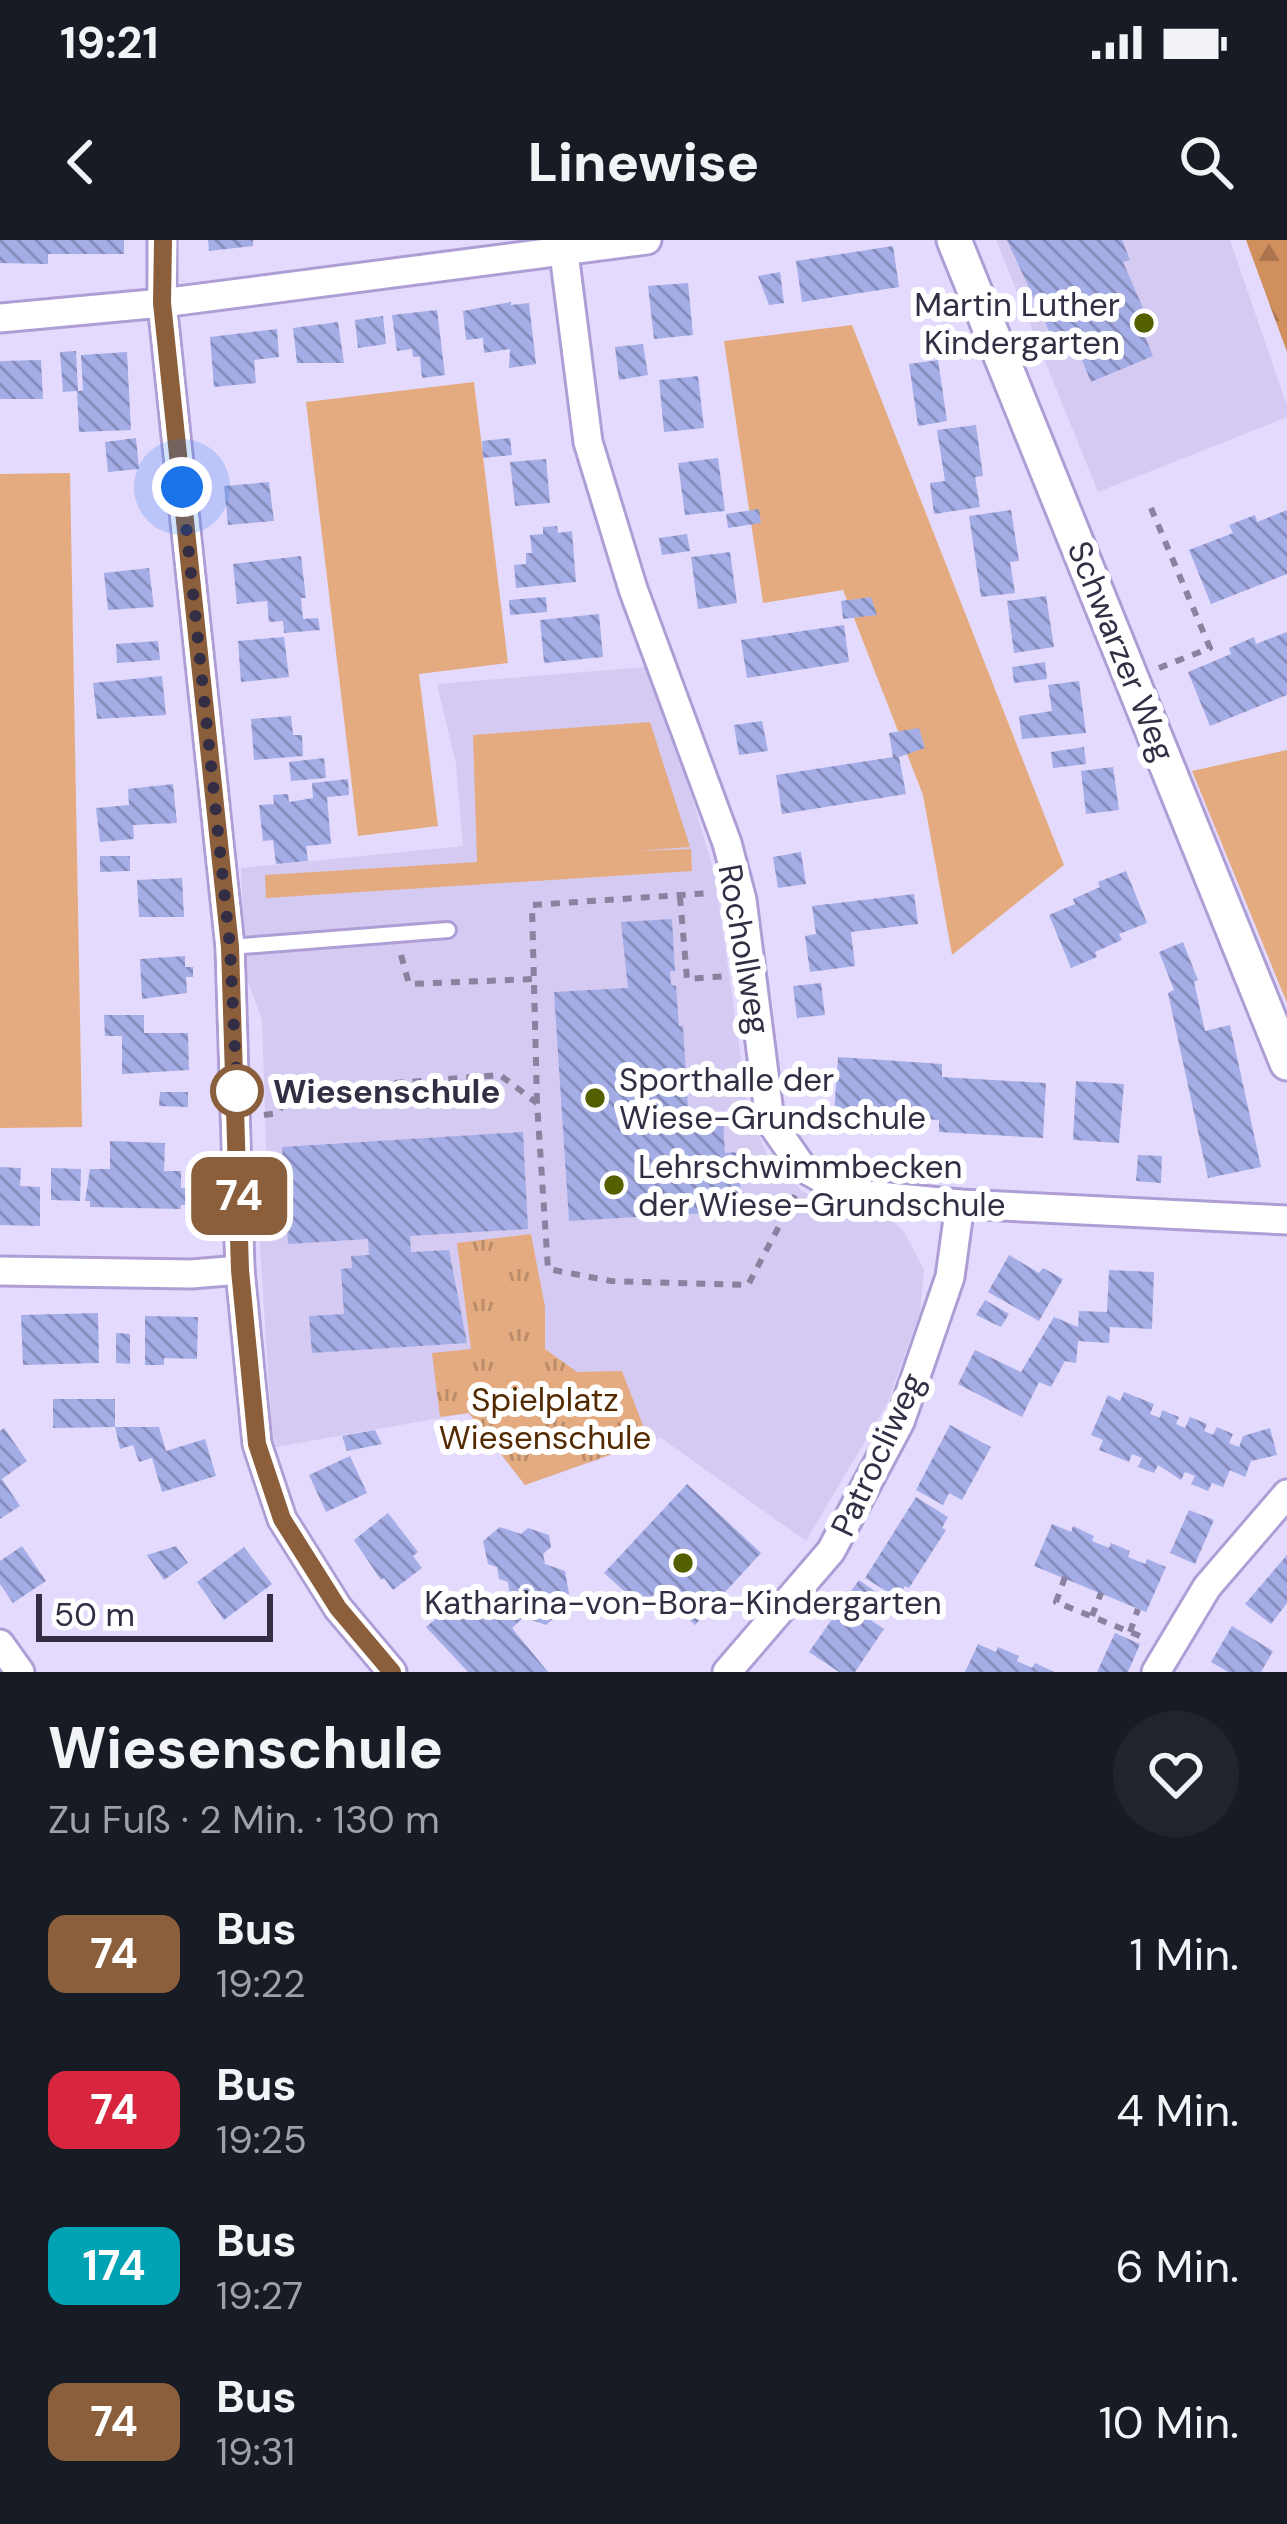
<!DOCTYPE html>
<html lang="de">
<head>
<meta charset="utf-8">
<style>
  :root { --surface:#171b24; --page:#20242c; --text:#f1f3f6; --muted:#9ea1a6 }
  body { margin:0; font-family:"DM Sans",sans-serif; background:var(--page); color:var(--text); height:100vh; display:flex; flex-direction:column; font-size:45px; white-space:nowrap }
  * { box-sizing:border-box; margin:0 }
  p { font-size:39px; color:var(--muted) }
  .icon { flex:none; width:66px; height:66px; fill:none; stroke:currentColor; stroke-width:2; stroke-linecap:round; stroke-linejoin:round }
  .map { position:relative; height:1432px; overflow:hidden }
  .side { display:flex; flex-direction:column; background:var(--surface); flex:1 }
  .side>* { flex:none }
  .badge { padding:0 24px; border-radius:18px; font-size:42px; line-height:78px }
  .scale { position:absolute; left:36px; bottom:30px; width:237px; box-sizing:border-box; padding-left:12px; border:6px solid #342e45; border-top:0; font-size:33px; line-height:42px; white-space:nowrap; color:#342e45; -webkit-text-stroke:9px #fff; paint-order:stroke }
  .you { position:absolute; width:60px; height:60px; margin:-30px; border:9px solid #fff; border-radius:50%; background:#1a73e8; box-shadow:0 0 0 18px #1a73e833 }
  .map>.badge { position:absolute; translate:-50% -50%; box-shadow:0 0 0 6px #fff }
  .round { display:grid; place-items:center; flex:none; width:126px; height:126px; border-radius:63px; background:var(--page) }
  .headline { display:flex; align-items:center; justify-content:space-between; height:204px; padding:0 48px }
  h1 { font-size:57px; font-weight:800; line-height:90px }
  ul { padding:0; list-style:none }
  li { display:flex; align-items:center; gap:36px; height:156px; padding:0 48px }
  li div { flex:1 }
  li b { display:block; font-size:45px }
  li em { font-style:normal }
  li .badge { min-width:132px; font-weight:700; text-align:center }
  .status { display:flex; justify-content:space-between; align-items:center; height:84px; padding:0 60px; background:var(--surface); direction:ltr }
  .status svg { height:33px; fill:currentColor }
  header { display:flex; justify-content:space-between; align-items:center; height:156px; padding:0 48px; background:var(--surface); font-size:54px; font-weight:800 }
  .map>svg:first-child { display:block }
  .built { fill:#d5caf2 }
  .grass { fill:url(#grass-tufts) }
  .forest { fill:url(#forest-firs) }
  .garden { fill:#e5ab80 }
  .building { fill:url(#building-back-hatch) }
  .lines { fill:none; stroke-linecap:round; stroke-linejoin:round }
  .service-casing { stroke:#ae9ed6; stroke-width:20 }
  .minor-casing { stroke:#ae9ed6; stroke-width:33 }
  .tertiary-casing { stroke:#ae9ed6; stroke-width:39 }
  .path { stroke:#8a829f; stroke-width:6; stroke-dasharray:9 9; stroke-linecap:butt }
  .service { stroke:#fff; stroke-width:14 }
  .minor { stroke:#fff; stroke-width:27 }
  .tertiary { stroke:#fff; stroke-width:33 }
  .line-casing { stroke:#fff; stroke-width:27 }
  .line { stroke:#8b5e3c; stroke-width:18 }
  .walk { stroke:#342e45; stroke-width:12; stroke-dasharray:0 21.6 }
  .poi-dot { fill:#545f00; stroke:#fff; stroke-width:4.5 }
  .stop-dot { fill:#fff; stroke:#8b5e3c; stroke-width:6 }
  .labels { text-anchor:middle; stroke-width:12; stroke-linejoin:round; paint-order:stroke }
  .poi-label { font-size:33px; fill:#342e45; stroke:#fff; text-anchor:start }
  .street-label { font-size:33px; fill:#342e45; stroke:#fff }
  .stop-label { font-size:33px; font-weight:bold; fill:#342e45; stroke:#fff; text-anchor:start }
  .park-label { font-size:33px; fill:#542a00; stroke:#fff }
</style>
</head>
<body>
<div class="status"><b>19:21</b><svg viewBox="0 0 49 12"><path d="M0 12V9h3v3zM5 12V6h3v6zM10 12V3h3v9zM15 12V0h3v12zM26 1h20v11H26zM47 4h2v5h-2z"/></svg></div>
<header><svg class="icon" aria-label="back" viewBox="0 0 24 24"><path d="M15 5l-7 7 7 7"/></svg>Linewise<svg class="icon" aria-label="search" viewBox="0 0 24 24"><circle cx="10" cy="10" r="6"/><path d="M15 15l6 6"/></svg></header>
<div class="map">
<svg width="1287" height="1432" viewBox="0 0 1287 1432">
  <defs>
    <pattern id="grass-tufts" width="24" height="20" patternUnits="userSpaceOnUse" patternTransform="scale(3)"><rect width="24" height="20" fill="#e5ab80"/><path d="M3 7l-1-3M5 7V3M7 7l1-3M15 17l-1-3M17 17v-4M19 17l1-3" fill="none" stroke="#ba8c6b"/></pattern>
    <pattern id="forest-firs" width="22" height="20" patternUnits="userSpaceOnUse" patternTransform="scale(3)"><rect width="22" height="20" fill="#d18f5d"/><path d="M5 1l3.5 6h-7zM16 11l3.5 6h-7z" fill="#aa754f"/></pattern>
    <pattern id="building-back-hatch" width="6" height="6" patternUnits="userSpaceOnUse" patternTransform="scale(3)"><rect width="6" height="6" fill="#a4ade6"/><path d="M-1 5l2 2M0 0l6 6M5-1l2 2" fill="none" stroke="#868dbc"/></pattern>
  </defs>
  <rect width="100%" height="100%" fill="#e4dafe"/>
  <g class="built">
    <path d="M996,0h234l57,166v11l-189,75z"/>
    <path d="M645,427l32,79 38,129 33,233 19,46 35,37 41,20 45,5 16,16 20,38 -4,42 -33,92 -81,137 -145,-103 -136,47 -57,-72 -192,34 -4,-14 -14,-217 9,-43 -5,-153 -16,-44 -5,-108 222,-22 -7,-82 -19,-80z"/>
  </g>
  <path class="grass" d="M531,994l14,73v42l32,23 45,-1 27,70 -124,44 -56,-72 -29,4 -8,-64 39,-4 -14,-106z"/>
  <path class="forest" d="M1246,0h41v112z"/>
  <g class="garden">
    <path d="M852,85l212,540 -112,90 -29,-160 -80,-205 -80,13 -39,-262z"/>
    <path d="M474,142l34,281 -89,11 19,152 -80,10 -52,-434z"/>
    <path d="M70,233l12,654 -82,1v-654z"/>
    <path d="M650,482l40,125 -53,4 54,-2 1,22 -426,27 -1,-23 212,-13 -4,-127z"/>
    <path d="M1287,510v253l-95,-232z"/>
  </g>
  <g class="building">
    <path d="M0,0h124v14h-76v10l-48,-1z"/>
    <path d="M208,0h45v6l-44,5z"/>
    <path d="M1007,0h115l8,20 -7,2 20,46 -8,4 18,44 -62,26 -19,-46 -17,8z"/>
    <path d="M893,6l6,41 -97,15 -6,-41z"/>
    <path d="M780,32l4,31 -15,2 -11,-29z"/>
    <path d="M688,43l5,52 -39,4 -6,-53z"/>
    <path d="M511,62v3l18,-2 7,61 -27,4 1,-19 -26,4 -1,-15 -17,2 -3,-29z"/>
    <path d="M437,70l8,65 -23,3 -2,-21h-7l-1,-8 -15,2 -5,-36z"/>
    <path d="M383,76l3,28 -28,4 -3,-28z"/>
    <path d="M338,82l6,41h-47l-4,-35z"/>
    <path d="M277,89l2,28 -25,3 2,23 -42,4 -4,-50z"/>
    <path d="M643,104l5,31 -29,5 -4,-33z"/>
    <path d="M76,111l2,40 5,-1 -2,-35 46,-3 4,78 -52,2 -2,-41 -14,1 -3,-40z"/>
    <path d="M41,120l2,39h-43v-38z"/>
    <path d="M938,120l9,61 -29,5 -9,-62z"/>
    <path d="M698,136l6,52 -40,4 -5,-52z"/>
    <path d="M976,185l7,51 -8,1 5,30 -46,7 -4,-31 15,-2 -8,-51z"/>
    <path d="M136,198l3,31 -31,3 -3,-30z"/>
    <path d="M510,198l2,17 -29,3 -1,-17z"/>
    <path d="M718,218l7,53 -40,4 -7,-52z"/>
    <path d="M546,219l4,44 -35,3 -5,-44z"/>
    <path d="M269,242l5,39 -46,4 -4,-39z"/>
    <path d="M759,269l2,14 -33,5 -2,-14z"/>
    <path d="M1011,270l8,51 -9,1 5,31 -34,4 -12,-81z"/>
    <path d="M1287,270v64l-76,30 -22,-54 44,-17 -4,-8 26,-10 2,7z"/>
    <path d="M557,286l1,7 14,-2 4,51 -60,6 -2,-23 12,-1v-11h6l-2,-18 13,-1v-7z"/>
    <path d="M687,294l3,17 -28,4 -3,-17z"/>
    <path d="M730,312l7,51 -39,6 -7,-52z"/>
    <path d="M301,316l5,42h-5l2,21 15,-1 2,12 -36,3 -1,-12 -14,1 -2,-21 -30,3 -4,-40z"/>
    <path d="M149,328l5,39 -46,3 -4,-37z"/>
    <path d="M1046,356l8,51 -40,6 -7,-52z"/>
    <path d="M546,357l1,15 -37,3 -1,-15z"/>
    <path d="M871,357l6,18 -34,4 -2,-18z"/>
    <path d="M599,374l4,43 -59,6 -4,-43z"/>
    <path d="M844,385l5,37 -102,16 -6,-38z"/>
    <path d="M1287,392v63l-77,31 -22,-54 43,-18 -2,-6 25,-11 2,7z"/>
    <path d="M284,397l5,40 -48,5 -3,-41z"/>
    <path d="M158,401l2,19 -43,3 -1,-19z"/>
    <path d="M1045,422l2,17 -33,4 -2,-16z"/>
    <path d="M162,436l4,39 -69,4 -4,-36z"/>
    <path d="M1079,441l7,52 -64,6 -3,-23 33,-5 -4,-26z"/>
    <path d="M291,476l2,19h9l1,21 -49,4 -3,-41z"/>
    <path d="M762,481l6,30 -29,4 -5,-30z"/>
    <path d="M919,488l6,20 -26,9 7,37 -124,20 -6,-39 117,-18 -4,-24z"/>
    <path d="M1084,507l2,17 -33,4 -2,-16z"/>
    <path d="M324,518l2,20 -35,3 -2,-19z"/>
    <path d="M1113,527l6,43 -33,4 -5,-43z"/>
    <path d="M348,539l1,16 -22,2 4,47 -25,2 2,15 -32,3 -3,-24 -10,1 -4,-36 15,-1 -1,-9 15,-1 1,8 24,-4 -1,-15z"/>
    <path d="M173,544l4,39 -44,2 1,14 -34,3 -4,-34 33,-3 -1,-16z"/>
    <path d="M801,612l5,32 -28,4 -5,-31z"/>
    <path d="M100,616h30v15l-30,1z"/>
    <path d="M1126,631l21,52 -28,11 3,6 -27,12 2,5 -26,11 -22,-53 26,-11 -2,-5 27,-12 -2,-5z"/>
    <path d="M182,638l2,39h-45l-2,-37z"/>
    <path d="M914,654l4,30 -67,8 4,34 -45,6 -5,-36 11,-2 -4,-28z"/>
    <path d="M672,679l3,52h-5l1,14 5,1 3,40h4l6,97 34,-3 2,33 13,-1 4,59 -173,10 -15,-229 74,-4 -7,-66z"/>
    <path d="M1183,702l15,38 -4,2 11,49 25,-6 31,142 -53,11 -40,-185 6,-3 -15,-38z"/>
    <path d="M185,716v11h8v10h-7l1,16 -45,6 -2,-40z"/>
    <path d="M821,743l4,32 -28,3 -4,-32z"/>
    <path d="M104,775h40v18h44l1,37 -67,4v-38h-17z"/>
    <path d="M838,817l104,7v13l104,6 -3,55 -104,-6v-12l-105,-6z"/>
    <path d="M1076,841l48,3 -5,59 -46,-3z"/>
    <path d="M160,852h28v15l-29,-1z"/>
    <path d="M523,892l5,97 -118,7 1,16 38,-2 18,93 -155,10 -3,-37 35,-2 -3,-45 11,-1 -1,-12 18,-1 -1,-16 -80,5 -6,-97z"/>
    <path d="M110,901l55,2 -1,28h17v17h8v17h-8l-1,4 -90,-2v-6h-5l5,-32h20z"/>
    <path d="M1138,915l24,1 -1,27 -25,-2z"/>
    <path d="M0,927l21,1 -1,18 20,1v39l-40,-1z"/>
    <path d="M51,928l30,1 -1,32 -29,-1z"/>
    <path d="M1009,1015l30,18 4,-5 20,11 -24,42 -51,-29z"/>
    <path d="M1109,1030l45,2 -2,57 -42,-2 -1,16 -31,-2 -2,22 -11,-2 -14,26 -12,-5 -17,35 -64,-33 17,-34 46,22 33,-55 24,10 1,-16 28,1z"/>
    <path d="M985,1060l24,14 -8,13 -25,-12z"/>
    <path d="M98,1073l1,50 -76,2 -2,-50z"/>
    <path d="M145,1076l53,1 -1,42 -33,-1v7h-19z"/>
    <path d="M116,1093l14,1v30l-14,-1z"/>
    <path d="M1124,1152l30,12 -4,10 10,4 2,-8 17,7 -3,7 9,4 5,-11 17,7 -3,7 9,4 4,-8 16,7 -4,9 10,4 4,-11 27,-8 7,27 -26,6 -6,16 -15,-7 -7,17 -11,-4 -4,8 -17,-7 4,-8 -10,-4 -4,8 -23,-15 -4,8 -16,-6 4,-9 -10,-4 -3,8 -30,-12 4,-10 -12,-5 17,-40 12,6z"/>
    <path d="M53,1159h62v28l-62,1z"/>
    <path d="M950,1185l41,22 -29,53 -13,-7 -6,12 -27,-15z"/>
    <path d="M115,1187h44l7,24 39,-12 11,37 -54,16 -10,-34 -13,4 -6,-17 -13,4z"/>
    <path d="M4,1188l23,33 -25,18 18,27 -20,13v-88z"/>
    <path d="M375,1190l7,14 -35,7 -5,-15z"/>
    <path d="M350,1216l17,37 -41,19 -17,-37z"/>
    <path d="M687,1244l74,69 -66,72 -37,-35 -16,17 -38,-34z"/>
    <path d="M916,1257l32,20 -6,11 4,2 -37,58 -4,-2 -7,12 -33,-20z"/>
    <path d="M1189,1270l25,10 -19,44 -25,-11z"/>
    <path d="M388,1273l30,39 -5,4 9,12 -29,22 -9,-12 -3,2 -27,-40z"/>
    <path d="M1052,1284l19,8 2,-6 21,10 -2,5 17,7 2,-5 19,8 -2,6 17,7 2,-5 19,8 -20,45 -112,-46z"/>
    <path d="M500,1287l21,7 7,-6 21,7 2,12 -8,7 2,10 20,7 4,23 -17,14 2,10 -8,7 -22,-8 -12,11 36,44h-80l-42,-45 51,-42 28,35 8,-6 -5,-32 -9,-3 -2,-12 -9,-3 -5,-23z"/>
    <path d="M22,1306l24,35 -33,22 -13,-19v-23z"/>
    <path d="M176,1306l12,17 -24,17 -17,-25z"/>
    <path d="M244,1307l28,37 -48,36 -27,-38z"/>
    <path d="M1287,1315v48l-16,21 -26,-20z"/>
    <path d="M859,1340l24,17 -10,14 -24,-17z"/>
    <path d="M844,1362l40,27 -29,43h-16l-30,-20z"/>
    <path d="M1232,1386l41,25 -12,21h-33l-17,-10z"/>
    <path d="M1115,1393l25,11 -12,28h-31z"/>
    <path d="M978,1404l18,8 2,-5 21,9 -2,5 15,7 3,-5 19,9h-89z"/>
  </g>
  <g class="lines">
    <g class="service-casing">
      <path id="service" d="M230,707l218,-17"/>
    </g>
    <g class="minor-casing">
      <g id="minor">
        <path d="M162,0v63l68,644 10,323 17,174 25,75 56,89 54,64"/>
        <path d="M564,13l24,189 45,147 94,254 15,57 28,221 32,46 45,26 113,11 327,16"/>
        <path d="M0,78l162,-15 485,-63"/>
        <path d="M0,1031l191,3 49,-4"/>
        <path d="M0,1404l20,28"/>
        <path d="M727,1432l104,-121 69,-129 50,-145 10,-73"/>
        <path d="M1156,1432l51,-85 80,-93"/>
      </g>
    </g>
    <g class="tertiary-casing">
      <path id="tertiary" d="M954,0l333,823"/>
    </g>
    <g class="path">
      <path d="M1151,268l59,140 -51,20"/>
      <path d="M680,657l7,82 40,-3"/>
      <path d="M401,715l8,29 125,-5"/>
      <path d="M537,862l-5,-197 179,-12"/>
      <path d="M264,875l14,-2 12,-22 210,-16 37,28 11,166 63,12 137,4 48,-91"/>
      <path d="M1065,1337l-9,25 89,36"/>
      <path d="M1092,1376l9,-23"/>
      <path d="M1130,1392l8,-23"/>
    </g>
    <use href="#service" class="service"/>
    <use href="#minor" class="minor"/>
    <use href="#tertiary" class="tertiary"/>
  </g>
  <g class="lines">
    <g class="line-casing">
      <path id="line" d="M163,0l-1,63 68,644 10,323 17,174 25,75 56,89 54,64"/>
    </g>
    <use href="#line" class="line"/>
    <path class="walk" d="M182,247l48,460 7,144"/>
  </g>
  <g class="poi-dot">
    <circle cx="1144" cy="83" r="12"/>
    <circle cx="595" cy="858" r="12"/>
    <circle cx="614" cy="945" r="12"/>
    <circle cx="683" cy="1323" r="12"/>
  </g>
  <circle class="stop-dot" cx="237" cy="851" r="24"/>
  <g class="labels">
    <g class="poi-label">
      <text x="1120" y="76" text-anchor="end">Martin Luther<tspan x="1120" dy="38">Kindergarten</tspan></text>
      <text x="619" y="851">Sporthalle der<tspan x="619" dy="38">Wiese-Grundschule</tspan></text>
      <text x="638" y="938">Lehrschwimmbecken<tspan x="638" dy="38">der Wiese-Grundschule</tspan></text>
      <text x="683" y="1374" text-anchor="middle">Katharina-von-Bora-Kindergarten</text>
    </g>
    <g class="street-label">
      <text transform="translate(1122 411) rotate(68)" y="12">Schwarzer Weg</text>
      <text transform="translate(745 709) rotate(80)" y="12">Rochollweg</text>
      <text transform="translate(877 1214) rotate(-65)" y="12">Patrocliweg</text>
    </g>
    <g class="stop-label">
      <text x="273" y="863">Wiesenschule</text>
    </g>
    <g class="park-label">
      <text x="545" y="1171">Spielplatz<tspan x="545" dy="38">Wiesenschule</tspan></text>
    </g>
  </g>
</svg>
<div class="scale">50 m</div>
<div class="you" style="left:182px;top:247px"></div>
<b class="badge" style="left:239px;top:956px;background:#8b5e3c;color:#fff">74</b>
</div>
<section class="side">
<div class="headline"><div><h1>Wiesenschule</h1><p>Zu Fuß · 2 Min. · 130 m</p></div><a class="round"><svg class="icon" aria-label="heart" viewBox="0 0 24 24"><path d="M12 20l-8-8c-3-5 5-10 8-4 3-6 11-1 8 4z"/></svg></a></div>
<ul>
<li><span class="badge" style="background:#8b5e3c;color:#fff">74</span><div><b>Bus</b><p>19:22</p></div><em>1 Min.</em></li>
<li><span class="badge" style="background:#d7263d;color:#fff">74</span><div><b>Bus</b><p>19:25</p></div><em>4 Min.</em></li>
<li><span class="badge" style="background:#00a3b4;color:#fff">174</span><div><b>Bus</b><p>19:27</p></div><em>6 Min.</em></li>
<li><span class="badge" style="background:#8b5e3c;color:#fff">74</span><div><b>Bus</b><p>19:31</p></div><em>10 Min.</em></li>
</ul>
</section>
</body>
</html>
